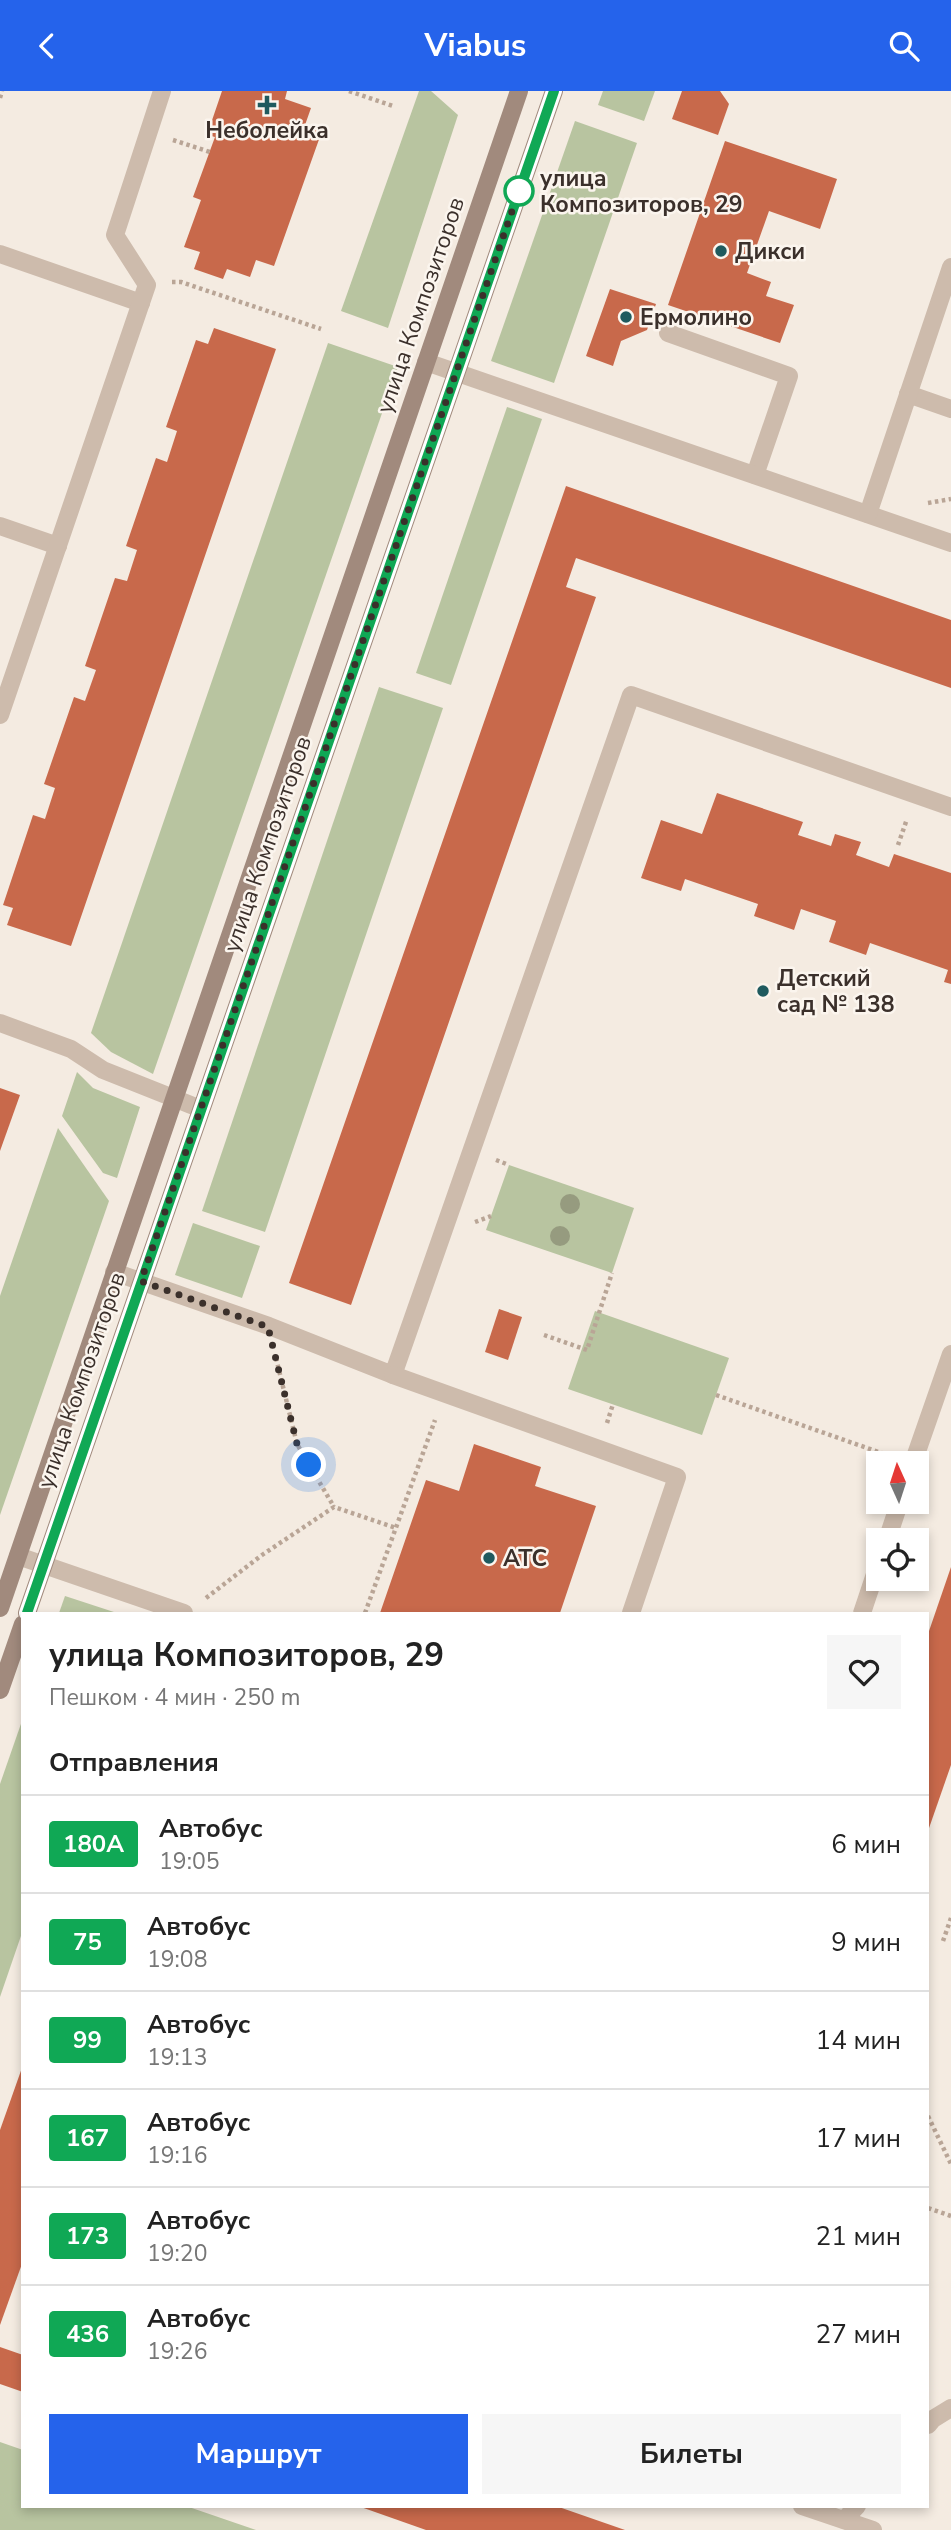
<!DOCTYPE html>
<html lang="ru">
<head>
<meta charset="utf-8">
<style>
  :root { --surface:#fff; --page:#f6f6f6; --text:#222; --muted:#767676; --line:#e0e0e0; --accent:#2563eb }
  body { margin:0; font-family:"Nunito Sans",sans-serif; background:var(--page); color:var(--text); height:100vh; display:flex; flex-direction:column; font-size:26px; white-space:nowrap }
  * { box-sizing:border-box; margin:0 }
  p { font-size:23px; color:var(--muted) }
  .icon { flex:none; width:38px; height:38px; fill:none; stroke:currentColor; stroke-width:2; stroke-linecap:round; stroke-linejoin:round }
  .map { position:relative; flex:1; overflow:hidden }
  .drawer { position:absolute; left:21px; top:1521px; width:908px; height:896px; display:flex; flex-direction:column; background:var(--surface); border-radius:0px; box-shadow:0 4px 10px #0003 }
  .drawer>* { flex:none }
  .badge { padding:0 14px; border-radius:5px; font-size:24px; line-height:46px }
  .needle { width:46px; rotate:357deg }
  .controls { position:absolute; left:866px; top:1360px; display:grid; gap:14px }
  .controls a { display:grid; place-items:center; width:63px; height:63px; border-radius:0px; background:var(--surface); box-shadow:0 4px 10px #0003; font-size:35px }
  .you { position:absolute; width:35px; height:35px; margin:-18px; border:5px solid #fff; border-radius:50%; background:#1a73e8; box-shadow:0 0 0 10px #1a73e833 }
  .map>.badge { position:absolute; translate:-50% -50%; box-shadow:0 0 0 4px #fff }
  h2 { padding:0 28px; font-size:26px; line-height:63px }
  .round { display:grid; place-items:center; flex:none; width:74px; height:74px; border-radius:0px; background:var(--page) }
  .head { display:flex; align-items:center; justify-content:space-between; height:119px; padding:0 28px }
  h1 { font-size:33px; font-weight:700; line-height:52px }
  .button { display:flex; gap:14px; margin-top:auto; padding:14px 28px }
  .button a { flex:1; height:80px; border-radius:0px; background:var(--accent); color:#fff; font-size:28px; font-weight:700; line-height:80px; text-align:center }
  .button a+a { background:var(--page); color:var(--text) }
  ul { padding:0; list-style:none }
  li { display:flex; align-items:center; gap:21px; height:98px; padding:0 28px; border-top:2px solid var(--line) }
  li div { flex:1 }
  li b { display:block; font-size:26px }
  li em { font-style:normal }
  li .badge { min-width:77px; font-weight:700; text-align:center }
  header { display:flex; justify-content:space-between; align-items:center; height:91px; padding:0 28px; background:var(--accent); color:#fff; font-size:32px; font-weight:700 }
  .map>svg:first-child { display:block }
  .green { fill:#b8c4a0 }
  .building { fill:#c8694b }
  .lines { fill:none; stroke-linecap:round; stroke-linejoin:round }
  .path { stroke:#b9a596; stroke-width:4.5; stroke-dasharray:3.5 3.5; stroke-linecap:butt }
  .lane { stroke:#cdbbac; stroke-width:18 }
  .secondary { stroke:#a18a7d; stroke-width:18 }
  .tree { fill:#969b7f }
  .line-casing { stroke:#fff; stroke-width:16 }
  .line { stroke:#10a855; stroke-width:10 }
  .walk { stroke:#3b302b; stroke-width:7; stroke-dasharray:0 12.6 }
  .poi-dot { fill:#1f5a5e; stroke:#fbf5ee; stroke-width:2.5 }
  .stop-dot { fill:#fff; stroke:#10a855; stroke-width:3.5 }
  .labels { text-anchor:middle; stroke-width:5; stroke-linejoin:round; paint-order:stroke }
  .poi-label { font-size:23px; font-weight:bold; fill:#3b302b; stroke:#fbf5ee; text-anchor:start }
  .stop-label { font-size:23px; font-weight:bold; fill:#3b302b; stroke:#fbf5ee; text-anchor:start }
  .street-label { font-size:23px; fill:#3b302b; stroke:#fbf5ee }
</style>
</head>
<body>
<header><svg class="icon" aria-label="back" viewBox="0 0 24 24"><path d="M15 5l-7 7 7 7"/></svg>Viabus<svg class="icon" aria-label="search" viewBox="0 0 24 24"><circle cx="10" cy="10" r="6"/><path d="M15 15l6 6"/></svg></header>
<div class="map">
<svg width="951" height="2439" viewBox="0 0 951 2439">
  <rect width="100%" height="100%" fill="#f4ebe1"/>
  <g class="green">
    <path d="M419,0h12l27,24 -70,213 -47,-17z"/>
    <path d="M603,0h52l-11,30 -46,-16z"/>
    <path d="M575,30l62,22 -83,240 -63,-22z"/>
    <path d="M328,252l70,24 -245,707 -42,-22 -20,-19z"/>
    <path d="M507,316l35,12 -91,266 -35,-12z"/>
    <path d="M379,596l64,21 -178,524 -63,-21z"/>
    <path d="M77,981l16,16 47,19 -23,71 -14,-5 -41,-57z"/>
    <path d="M58,1037l51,73 -109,314v-219z"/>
    <path d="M509,1074l125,43 -22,65 -126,-43z"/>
    <path d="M193,1132l67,23 -18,52 -67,-23z"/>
    <path d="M595,1220l134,47 -27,77 -134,-46z"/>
    <path d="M65,1505l52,17h-58z"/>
    <path d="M23,1627v212l-23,67v-213z"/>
    <path d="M0,2351l23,8v56h163l70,24h-256z"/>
  </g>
  <g class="building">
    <path d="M222,0h65l-2,8 26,9 -6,17 17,6 -48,135 -18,-6 -6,17 -23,-8 -4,10 -29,-10 6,-17 -16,-5 17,-47 -8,-3 22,-60 -8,-2z"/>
    <path d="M682,0h38l9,13 -11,31 -46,-16z"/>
    <path d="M725,50l112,38 -17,50 -51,-18 -22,62 24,9 -5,14 28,9 -14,38 -112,-38z"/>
    <path d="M610,198l46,15 -9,26 -26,11 -8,25 -27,-10z"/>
    <path d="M214,237l62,21 -205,597 -64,-21 6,-17 -10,-3 30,-90 12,4 10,-31 -11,-4 30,-87 11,4 11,-31 -11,-4 30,-88 12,3 10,-31 -11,-4 30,-88 11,4 10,-31 -11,-4 30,-87 12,4z"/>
    <path d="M566,395l385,134v68l-375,-130 -10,29 30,10 -245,708 -62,-22z"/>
    <path d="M717,702l86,29 -5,13 33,11 4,-12 26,8 -5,13 33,12 5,-13 57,19v111l-7,-2 4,-12 -78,-27 -4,12 -37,-13 7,-21 -35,-12 -7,21 -40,-14 4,-12 -73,-25 -4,12 -40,-13 20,-58 41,14z"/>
    <path d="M0,997l20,7 -20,56z"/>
    <path d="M499,1218l23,8 -14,43 -23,-8z"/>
    <path d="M474,1353l67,23 -6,19 61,20 -36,107h-180l46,-133 33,11z"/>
    <path d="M951,1476v198l-23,66v-197z"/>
    <path d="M23,1974v196l-23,64v-195z"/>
    <path d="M0,2256l23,8v37l-23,-8z"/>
    <path d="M358,2415h198l69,24h-199z"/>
  </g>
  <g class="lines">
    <g class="path">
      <path d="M349,0l44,15"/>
      <path d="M0,7l2,-7"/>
      <path d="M173,49l37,12"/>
      <path d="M172,191h9l140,47"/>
      <path d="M928,412l23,-4"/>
      <path d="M898,754l9,-26"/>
      <path d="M496,1069l13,5"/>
      <path d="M475,1131l16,-6"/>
      <path d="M544,1244l43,15 25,-77"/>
      <path d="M276,1267l21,86 37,63"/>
      <path d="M716,1304l171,60"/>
      <path d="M607,1332l6,-19"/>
      <path d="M206,1507l56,-43 72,-48 62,21"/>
      <path d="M365,1522l70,-193"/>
      <path d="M943,1850l8,-23"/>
      <path d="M928,2025l23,48"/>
      <path d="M928,2117l23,8"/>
    </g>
    <g class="lane">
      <path d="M0,163l141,49"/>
      <path d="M668,242l121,43 -34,99"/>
      <path d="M426,271l525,181"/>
      <path d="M908,303l43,15"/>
      <path d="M868,423l83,-247"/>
      <path d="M0,435l58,20"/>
      <path d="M0,624l147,-430 -32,-50 47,-144"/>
      <path d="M0,932l71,26 32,21 98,39"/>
      <path d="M114,1181l155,54 124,49 238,-680 320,112"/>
      <path d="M393,1284l284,102 -46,136"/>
      <path d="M913,1372l38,-109"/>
      <path d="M887,1449l13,-39"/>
      <path d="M18,1465l166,57"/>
      <path d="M862,1522l16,-48"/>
      <path d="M928,2334l5,-6 18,-11"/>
      <path d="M802,2415l71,24"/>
      <path d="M844,2429l13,-14"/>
    </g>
    <g class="secondary">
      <path d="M0,1517l519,-1517"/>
      <path d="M27,1522l527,-1522"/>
      <path d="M0,1599l23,-66"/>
    </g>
  </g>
  <g class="tree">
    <circle cx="570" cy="1113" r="10"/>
    <circle cx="560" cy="1145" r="10"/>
  </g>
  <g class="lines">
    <g class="line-casing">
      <path id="line" d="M27,1522l527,-1522"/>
    </g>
    <use href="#line" class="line"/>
    <path class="walk" d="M309,1374l-12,-21 -29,-117 -127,-46 378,-1090"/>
  </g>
  <g class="poi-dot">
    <path d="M263.5 3.5h7v7h7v7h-7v7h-7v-7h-7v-7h7z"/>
    <circle cx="721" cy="160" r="7"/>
    <circle cx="626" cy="226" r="7"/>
    <circle cx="763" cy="900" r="7"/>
    <circle cx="489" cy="1467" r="7"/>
  </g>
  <circle class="stop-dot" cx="519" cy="100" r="14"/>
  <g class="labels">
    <g class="poi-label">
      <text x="267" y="47" text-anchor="middle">Неболейка</text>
      <text x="735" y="168">Дикси</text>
      <text x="640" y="234">Ермолино</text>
      <text x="777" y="895">Детский<tspan x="777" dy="26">сад № 138</tspan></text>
      <text x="503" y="1475">АТС</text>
    </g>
    <g class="stop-label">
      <text x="540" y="95">улица<tspan x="540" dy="26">Композиторов, 29</tspan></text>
    </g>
    <g class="street-label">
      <text transform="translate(420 214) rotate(-71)" y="8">улица Композиторов</text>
      <text transform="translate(267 753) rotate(-71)" y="8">улица Композиторов</text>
      <text transform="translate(81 1289) rotate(-71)" y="8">улица Композиторов</text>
    </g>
  </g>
</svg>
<div class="controls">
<a><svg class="needle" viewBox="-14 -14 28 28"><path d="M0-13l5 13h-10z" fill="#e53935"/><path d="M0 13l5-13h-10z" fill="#767676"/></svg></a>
<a><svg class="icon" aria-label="locate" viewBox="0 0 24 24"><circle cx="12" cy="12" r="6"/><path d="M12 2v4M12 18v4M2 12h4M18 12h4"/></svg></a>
</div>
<div class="you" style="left:309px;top:1374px"></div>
<section class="drawer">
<div class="head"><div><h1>улица Композиторов, 29</h1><p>Пешком · 4 мин · 250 m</p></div><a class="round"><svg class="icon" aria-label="heart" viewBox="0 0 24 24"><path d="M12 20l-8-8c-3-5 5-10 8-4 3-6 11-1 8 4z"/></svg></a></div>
<h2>Отправления</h2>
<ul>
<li><span class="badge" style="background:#10a855;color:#fff">180А</span><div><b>Автобус</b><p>19:05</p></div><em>6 мин</em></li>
<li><span class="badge" style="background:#10a855;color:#fff">75</span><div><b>Автобус</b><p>19:08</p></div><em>9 мин</em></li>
<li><span class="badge" style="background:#10a855;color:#fff">99</span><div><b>Автобус</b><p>19:13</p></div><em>14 мин</em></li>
<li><span class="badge" style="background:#10a855;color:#fff">167</span><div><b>Автобус</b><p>19:16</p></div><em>17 мин</em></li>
<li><span class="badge" style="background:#10a855;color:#fff">173</span><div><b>Автобус</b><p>19:20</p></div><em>21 мин</em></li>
<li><span class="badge" style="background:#10a855;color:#fff">436</span><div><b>Автобус</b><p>19:26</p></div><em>27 мин</em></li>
</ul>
<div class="button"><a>Маршрут</a><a>Билеты</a></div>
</section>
</div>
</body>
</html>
